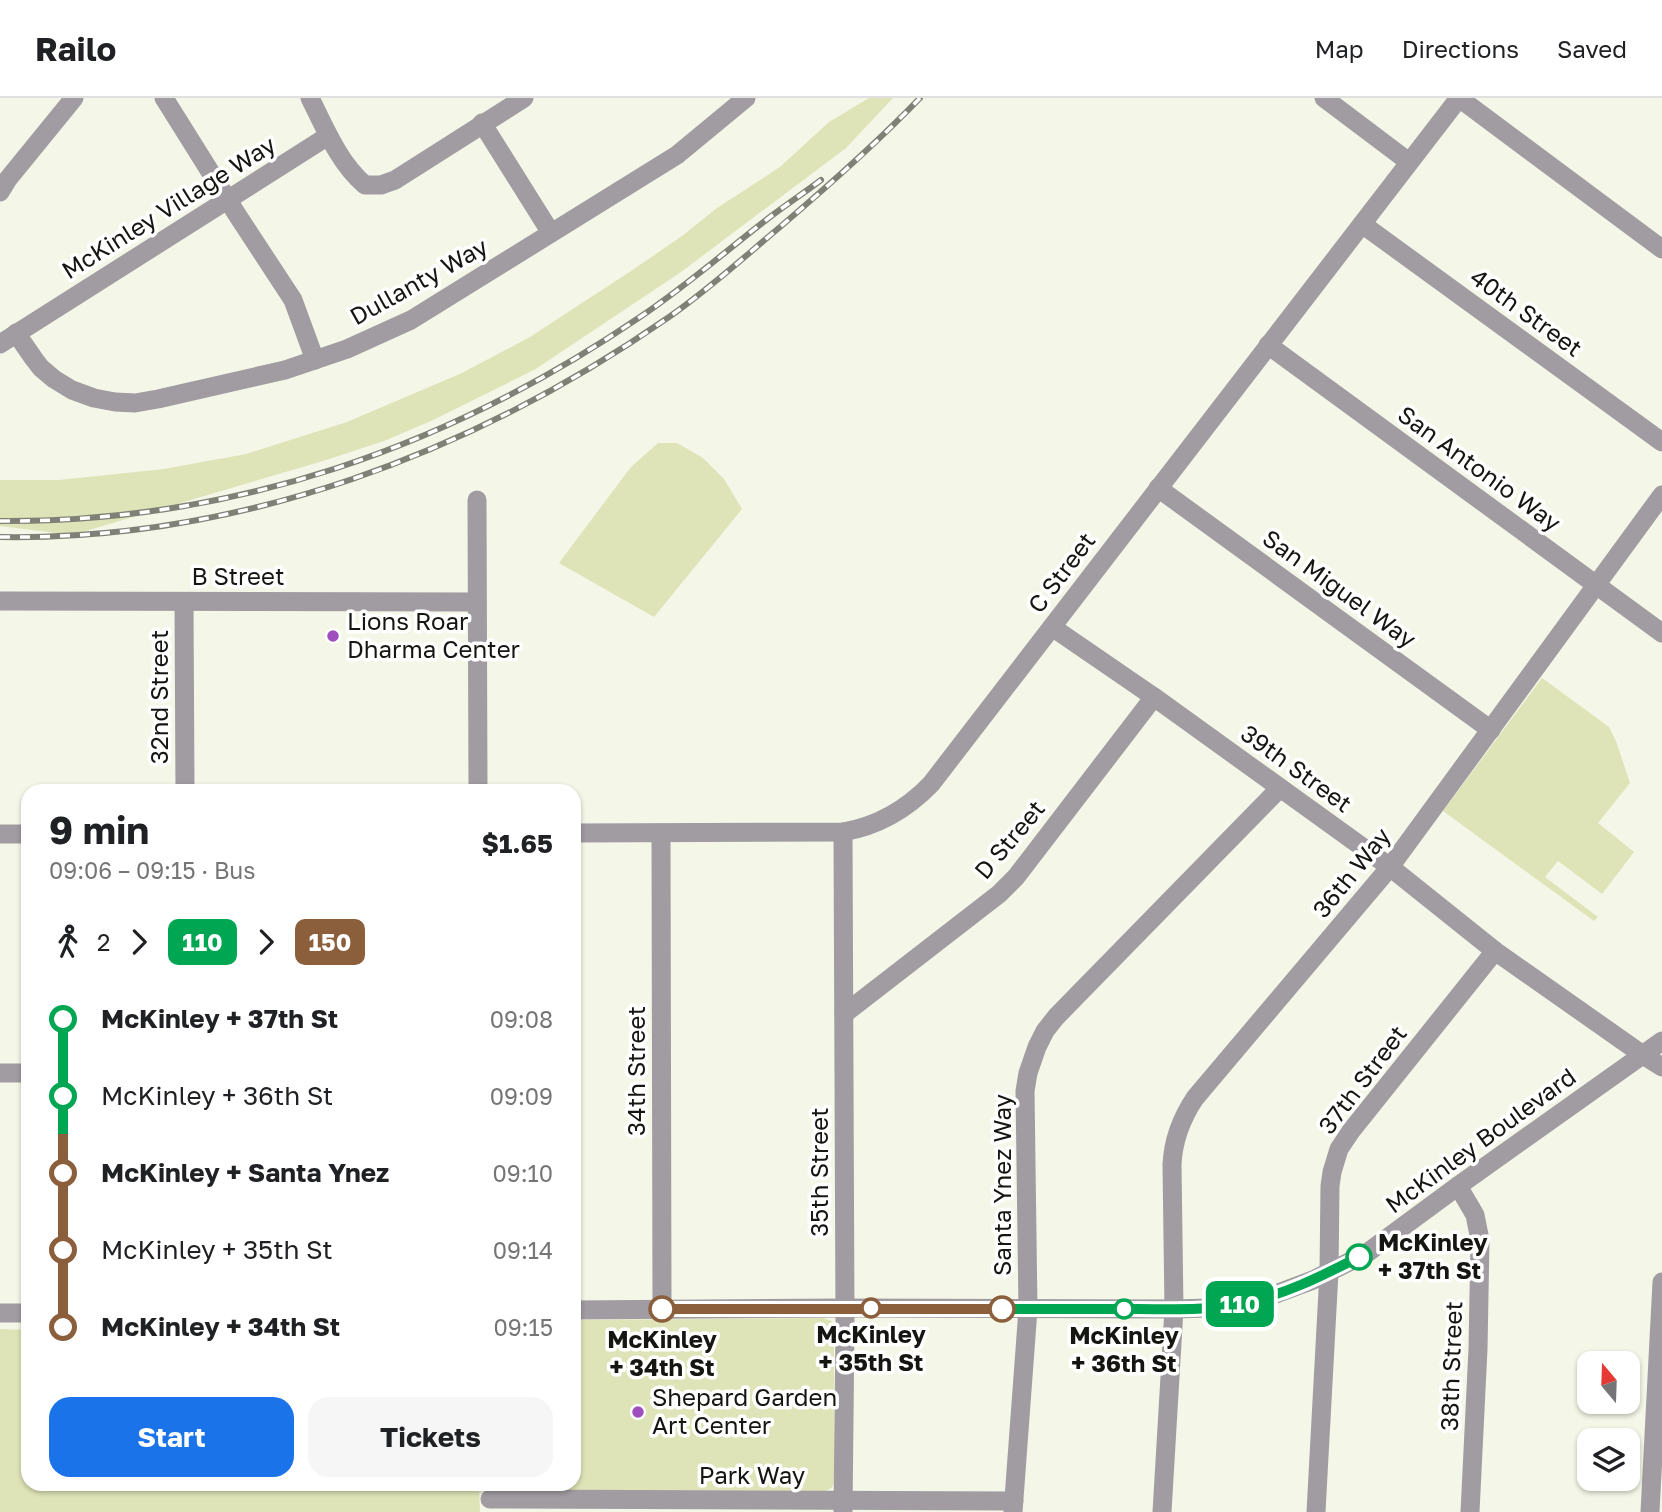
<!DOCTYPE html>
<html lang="en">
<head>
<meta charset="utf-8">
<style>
  :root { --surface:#fff; --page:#f6f6f6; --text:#202124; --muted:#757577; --line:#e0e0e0; --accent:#1a73e8 }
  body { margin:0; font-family:"Golos Text",sans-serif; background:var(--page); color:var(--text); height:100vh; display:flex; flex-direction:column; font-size:26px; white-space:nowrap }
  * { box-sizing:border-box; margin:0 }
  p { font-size:23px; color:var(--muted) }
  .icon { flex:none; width:38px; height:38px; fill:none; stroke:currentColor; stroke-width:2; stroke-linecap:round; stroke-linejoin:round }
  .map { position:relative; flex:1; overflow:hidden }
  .drawer { position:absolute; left:21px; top:686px; width:560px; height:707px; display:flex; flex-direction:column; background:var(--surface); border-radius:21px; box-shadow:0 2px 5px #0004 }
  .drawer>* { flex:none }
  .badge { padding:0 14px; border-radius:10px; font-size:24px; line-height:46px }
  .needle { width:46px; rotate:341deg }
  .buttons { position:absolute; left:1577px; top:1253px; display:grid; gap:14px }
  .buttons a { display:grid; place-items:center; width:63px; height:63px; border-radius:14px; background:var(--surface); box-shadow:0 2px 5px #0004; font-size:35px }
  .map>.badge { position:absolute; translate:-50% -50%; box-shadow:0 0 0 4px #fff }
  .legs { display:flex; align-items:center; gap:10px; height:77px; padding:0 28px; font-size:23px }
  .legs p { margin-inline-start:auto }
  .headline { display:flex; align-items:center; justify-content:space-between; height:119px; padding:0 28px }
  h1 { font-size:38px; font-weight:700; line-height:52px }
  .cta { display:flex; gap:14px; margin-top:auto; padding:14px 28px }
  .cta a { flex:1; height:80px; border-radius:21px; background:var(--accent); color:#fff; font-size:28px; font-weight:700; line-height:80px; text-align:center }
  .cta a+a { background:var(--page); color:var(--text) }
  ul { padding:0 28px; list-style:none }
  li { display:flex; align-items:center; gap:24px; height:77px; font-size:26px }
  li i { display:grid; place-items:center; width:10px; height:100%; margin:0 9px; background:currentColor }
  li i::after { content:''; width:18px; height:18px; margin:-9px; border:5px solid; border-radius:50%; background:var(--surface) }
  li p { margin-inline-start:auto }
  li:first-child i { background:linear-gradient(#0000 50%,currentColor 0) }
  li:last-child i { background:linear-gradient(currentColor 50%,#0000 0) }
  header { display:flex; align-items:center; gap:42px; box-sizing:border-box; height:98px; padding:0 35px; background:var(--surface); border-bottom:2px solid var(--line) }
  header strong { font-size:33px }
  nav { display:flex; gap:38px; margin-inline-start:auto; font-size:24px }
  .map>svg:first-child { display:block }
  .green { fill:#dee4b7 }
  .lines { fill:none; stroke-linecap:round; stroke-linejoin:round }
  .minor { stroke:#a09ca2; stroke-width:19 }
  .rail-casing { stroke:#7f8177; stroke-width:6 }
  .rail { stroke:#fff; stroke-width:3.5; stroke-dasharray:10; stroke-linecap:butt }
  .line-1-casing { stroke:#fff; stroke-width:16 }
  .line-2-casing { stroke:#fff; stroke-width:16 }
  .line-1 { stroke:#00a651; stroke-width:10 }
  .line-2 { stroke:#8b5e3c; stroke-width:10 }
  .poi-dot { fill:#9f4ebe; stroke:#fff; stroke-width:2.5 }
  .stop-1-dot { fill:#fff; stroke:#00a651; stroke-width:3.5 }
  .stop-2-dot { fill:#fff; stroke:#8b5e3c; stroke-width:3.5 }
  .labels { text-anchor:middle; stroke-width:7; stroke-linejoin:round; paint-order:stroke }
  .street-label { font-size:24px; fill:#151611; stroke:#fff }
  .poi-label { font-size:24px; fill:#151611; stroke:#fff; text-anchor:start }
  .stop-label { font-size:24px; font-weight:bold; fill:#151611; stroke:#fff }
</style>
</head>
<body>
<header>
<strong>Railo</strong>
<nav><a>Map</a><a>Directions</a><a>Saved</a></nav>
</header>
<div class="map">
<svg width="1662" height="1414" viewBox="0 0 1662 1414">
  <rect width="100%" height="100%" fill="#f4f6e7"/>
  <g class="green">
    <path d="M869,0h24l-47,50 -165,124 -147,98 -101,50 -49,21 -61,20 -251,74 -72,-9v-46h59l105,-11 82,-15 101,-32 115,-49 68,-36 104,-68 48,-33 35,-28 63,-41 49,-45z"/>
    <path d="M658,345h19l26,15 21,21 18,30 -88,108 -95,-54 72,-96z"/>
    <path d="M1542,580l67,49 7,14 14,42 -32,40 36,29 -32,42 -44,-33 -13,16 53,40 -4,4 -151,-110z"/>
    <path d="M823,1220l9,3 2,4v155c0,7 -3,9 -9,11l-319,-1 -6,-5 74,-1v-164z"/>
    <path d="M0,1231l28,1v154h451l1,28h-480z"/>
  </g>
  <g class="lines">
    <g class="minor">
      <path d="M164,0l72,115 57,87 22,60"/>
      <path d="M310,0c15,30 29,65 55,87h16l14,-5 129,-82"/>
      <path d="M1324,0l85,64"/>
      <path d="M1459,0l203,151"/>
      <path d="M482,25l69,110"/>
      <path d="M0,94l8,-13 66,-81"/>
      <path d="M1362,126l300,218"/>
      <path d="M16,235l18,26 7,9 13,11 18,11 22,8 21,4 20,1 23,-4 127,-29 62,-21 64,-29 266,-165 69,-57"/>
      <path d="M0,246l328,-208"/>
      <path d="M1268,247l394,288"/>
      <path d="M1158,390l333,242"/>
      <path d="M477,402l1,291"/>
      <path d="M0,503l477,1"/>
      <path d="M184,504l1,189"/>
      <path d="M1052,529l102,70 236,170 105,84 148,104 19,12"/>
      <path d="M843,734l2,492 -2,188"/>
      <path d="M574,735l269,-1c35,-6 63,-22 88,-48l528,-686"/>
      <path d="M661,735l1,476"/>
      <path d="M0,736h28"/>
      <path d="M844,916l155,-120 17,-17 138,-180"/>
      <path d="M0,975h28"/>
      <path d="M1458,1088l17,29 5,25 -2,109 -8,163"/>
      <path d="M574,1212l270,-2 330,1 36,-1 28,-3 27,-7 48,-18 54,-27 91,-67 204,-145"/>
      <path d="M0,1215h28"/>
      <path d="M490,1401l524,2"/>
      <path d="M1013,1414l15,-203 -3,-218 3,-18 9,-26 8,-16 11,-14 224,-229"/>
      <path d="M1162,1414l12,-203 -2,-144c1,-25 9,-46 23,-67l195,-231 272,-372"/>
      <path d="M1316,1414l13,-240 1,-86 2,-14 7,-23 12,-18 144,-180"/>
      <path d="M1650,1414l12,-230"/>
    </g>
    <g class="rail-casing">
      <g id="rail">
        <path d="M0,423c232,2 449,-74 640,-204 45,-30 87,-67 130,-100 17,-13 34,-24 51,-37"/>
        <path d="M0,439c240,4 473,-84 669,-220 39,-27 74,-59 111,-90 48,-41 96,-83 140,-129"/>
      </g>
    </g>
    <use href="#rail" class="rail"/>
  </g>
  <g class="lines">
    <g class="line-1-casing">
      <path id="line-1" d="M1002,1211c45,0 90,0 135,0 33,0 69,2 102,-5 43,-8 81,-27 120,-47"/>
    </g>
    <g class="line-2-casing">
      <path id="line-2" d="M662,1211h340"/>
    </g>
    <use href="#line-1" class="line-1"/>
    <use href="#line-2" class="line-2"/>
  </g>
  <g class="poi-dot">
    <circle cx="333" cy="538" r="7"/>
    <circle cx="638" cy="1314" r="7"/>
  </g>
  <g class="stop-1-dot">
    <circle cx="1359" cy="1159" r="12"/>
    <circle cx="1124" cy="1211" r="9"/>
  </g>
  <g class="stop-2-dot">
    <circle cx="871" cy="1210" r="9"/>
    <circle cx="662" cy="1211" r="12"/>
    <circle cx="1002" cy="1211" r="12"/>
  </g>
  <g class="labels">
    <g class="street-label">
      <text transform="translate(169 110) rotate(-32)" y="8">McKinley Village Way</text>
      <text transform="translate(419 184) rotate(-29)" y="8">Dullanty Way</text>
      <text transform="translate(1526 215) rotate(36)" y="8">40th Street</text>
      <text transform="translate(1479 371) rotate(36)" y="8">San Antonio Way</text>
      <text transform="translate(1062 475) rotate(-53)" y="8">C Street</text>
      <text x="238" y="487">B Street</text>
      <text transform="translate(1339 491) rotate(36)" y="8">San Miguel Way</text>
      <text transform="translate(160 599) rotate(-90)" y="8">32nd Street</text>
      <text transform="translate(1296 671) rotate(36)" y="8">39th Street</text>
      <text transform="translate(1010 742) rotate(-50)" y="8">D Street</text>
      <text transform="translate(1352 775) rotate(-51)" y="8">36th Way</text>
      <text transform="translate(637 973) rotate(-90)" y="8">34th Street</text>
      <text transform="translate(1363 982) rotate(-53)" y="8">37th Street</text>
      <text transform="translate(1481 1043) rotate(-36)" y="8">McKinley Boulevard</text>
      <text transform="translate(820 1074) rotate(-90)" y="8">35th Street</text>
      <text transform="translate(1003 1087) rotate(-90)" y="8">Santa Ynez Way</text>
      <text transform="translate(1452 1268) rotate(-88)" y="8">38th Street</text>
      <text x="752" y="1386">Park Way</text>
    </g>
    <g class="poi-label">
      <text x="347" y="532">Lions Roar<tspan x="347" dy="28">Dharma Center</tspan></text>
      <text x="652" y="1308">Shepard Garden<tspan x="652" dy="28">Art Center</tspan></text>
    </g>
    <g class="stop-label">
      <text x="1378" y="1153" text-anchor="start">McKinley<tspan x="1378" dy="28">+ 37th St</tspan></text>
      <text x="871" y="1245">McKinley<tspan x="871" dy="28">+ 35th St</tspan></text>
      <text x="1124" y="1246">McKinley<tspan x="1124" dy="28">+ 36th St</tspan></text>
      <text x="662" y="1250">McKinley<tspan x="662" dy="28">+ 34th St</tspan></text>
    </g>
  </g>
</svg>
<div class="buttons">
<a><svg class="needle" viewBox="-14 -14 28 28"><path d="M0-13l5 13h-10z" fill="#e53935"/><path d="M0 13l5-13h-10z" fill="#757577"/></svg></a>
<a><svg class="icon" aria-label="layers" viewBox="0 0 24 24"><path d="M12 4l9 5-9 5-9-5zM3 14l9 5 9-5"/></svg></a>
</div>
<b class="badge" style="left:1240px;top:1206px;background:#00a651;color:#fff">110</b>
<section class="drawer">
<div class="headline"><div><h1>9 min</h1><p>09:06 – 09:15 · Bus</p></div><b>$1.65</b></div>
<div class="legs"><svg class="icon" aria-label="walk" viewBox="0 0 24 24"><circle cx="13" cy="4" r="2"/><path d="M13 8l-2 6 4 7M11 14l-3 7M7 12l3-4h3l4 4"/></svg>2<svg class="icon" aria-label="forward" viewBox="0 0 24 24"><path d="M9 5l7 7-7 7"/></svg><b class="badge" style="background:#00a651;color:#fff">110</b><svg class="icon" aria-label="forward" viewBox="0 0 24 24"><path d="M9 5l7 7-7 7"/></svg><b class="badge" style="background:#8b5e3c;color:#fff">150</b></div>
<ul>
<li><i style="color:#00a651"></i><b>McKinley + 37th St</b><p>09:08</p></li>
<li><i style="color:#00a651"></i><span>McKinley + 36th St</span><p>09:09</p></li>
<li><i style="color:#8b5e3c"></i><b>McKinley + Santa Ynez</b><p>09:10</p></li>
<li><i style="color:#8b5e3c"></i><span>McKinley + 35th St</span><p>09:14</p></li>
<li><i style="color:#8b5e3c"></i><b>McKinley + 34th St</b><p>09:15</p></li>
</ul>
<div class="cta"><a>Start</a><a>Tickets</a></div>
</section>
</div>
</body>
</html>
